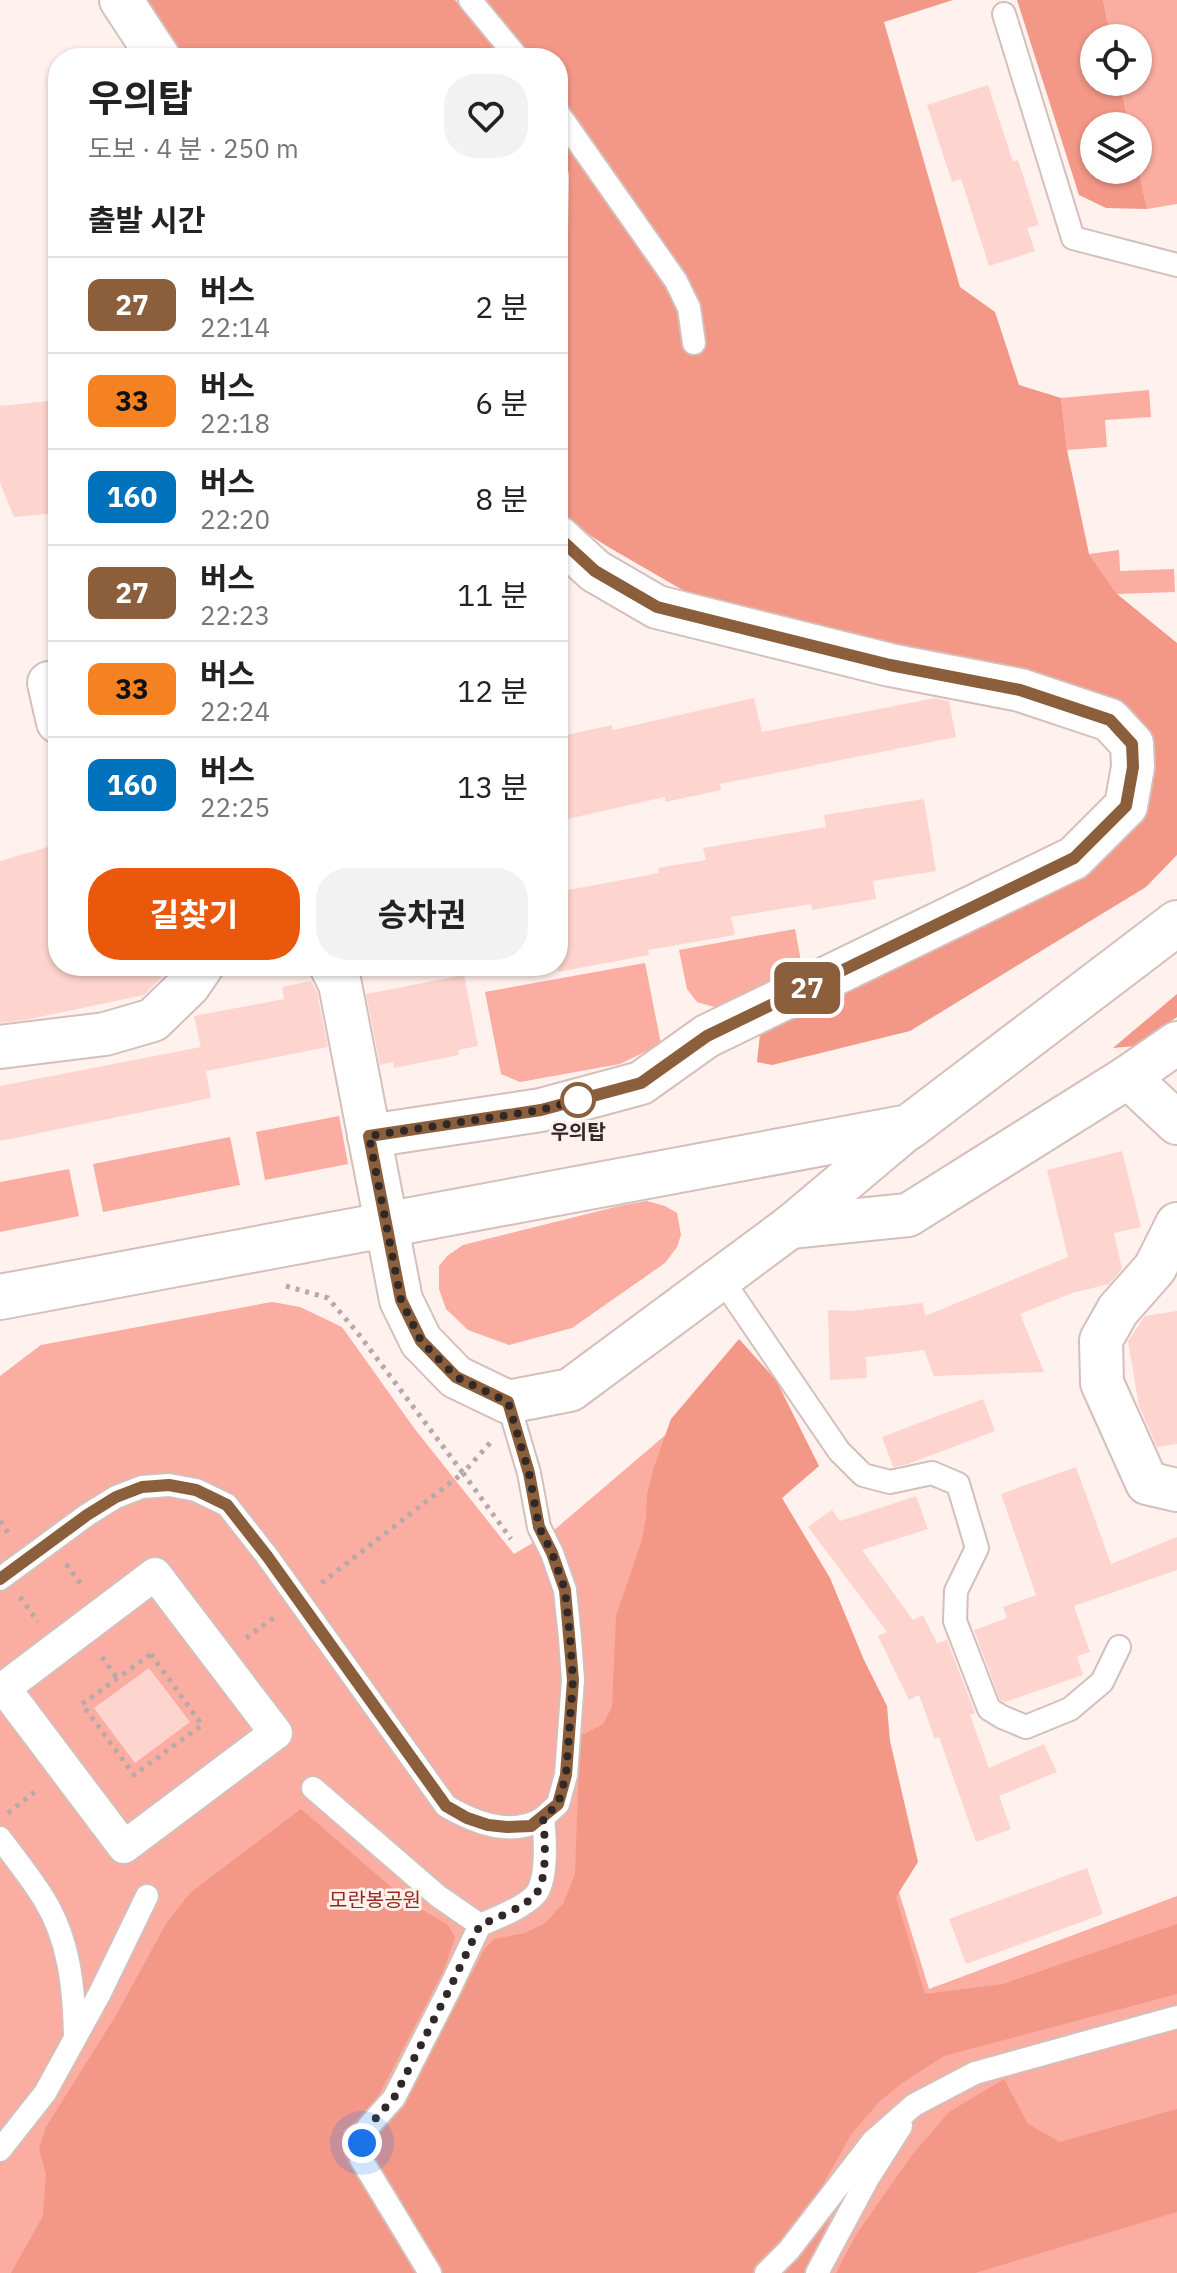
<!DOCTYPE html>
<html lang="ko">
<head>
<meta charset="utf-8">
<style>
  :root { --surface:#fff; --page:#f2f2f2; --text:#222; --muted:#767676; --line:#e0e0e0; --accent:#ea580c }
  body { margin:0; font-family:"IBM Plex Sans","Noto Sans KR",sans-serif; background:var(--page); color:var(--text); height:100vh; display:flex; flex-direction:column; font-size:30px; white-space:nowrap }
  * { box-sizing:border-box; margin:0 }
  p { font-size:26px; color:var(--muted) }
  .icon { flex:none; width:44px; height:44px; fill:none; stroke:currentColor; stroke-width:2; stroke-linecap:round; stroke-linejoin:round }
  .map { position:relative; flex:1; overflow:hidden }
  .drawer { position:absolute; left:48px; top:48px; width:520px; height:928px; display:flex; flex-direction:column; background:var(--surface); border-radius:32px; box-shadow:0 2px 6px #0004 }
  .drawer>* { flex:none }
  .badge { padding:0 16px; border-radius:12px; font-size:28px; line-height:52px }
  .tools { position:absolute; left:1080px; top:24px; display:grid; gap:16px }
  .tools a { display:grid; place-items:center; width:72px; height:72px; border-radius:50%; background:var(--surface); box-shadow:0 2px 6px #0004; font-size:40px }
  .you { position:absolute; width:40px; height:40px; margin:-20px; border:6px solid #fff; border-radius:50%; background:#1a73e8; box-shadow:0 0 0 12px #1a73e833 }
  .map>.badge { position:absolute; translate:-50% -50%; box-shadow:0 0 0 4px #fff }
  h2 { padding:0 40px; font-size:30px; line-height:72px }
  .round { display:grid; place-items:center; flex:none; width:84px; height:84px; border-radius:32px; background:var(--page) }
  .headline { display:flex; align-items:center; justify-content:space-between; height:136px; padding:0 40px }
  h1 { font-size:38px; font-weight:700; line-height:60px }
  .action { display:flex; gap:16px; margin-top:auto; padding:16px 40px }
  .action a { flex:1; height:92px; border-radius:32px; background:var(--accent); color:#fff; font-size:32px; font-weight:700; line-height:92px; text-align:center }
  .action a+a { background:var(--page); color:var(--text) }
  ul { padding:0; list-style:none }
  li { display:flex; align-items:center; gap:24px; height:96px; padding:0 40px; border-top:2px solid var(--line) }
  li div { flex:1 }
  li b { display:block; font-size:30px }
  li em { font-style:normal }
  li .badge { min-width:88px; font-weight:700; text-align:center }
  .map>svg:first-child { display:block }
  .green { fill:#faada0 }
  .forest { fill:#f39787 }
  .building { fill:#fdd5ce }
  .lines { fill:none; stroke-linecap:round; stroke-linejoin:round }
  .service-casing { stroke:#d4bfba; stroke-width:26 }
  .pedestrian-casing { stroke:#d4bfba; stroke-width:36 }
  .minor-casing { stroke:#d4bfba; stroke-width:46 }
  .secondary-casing { stroke:#d4bfba; stroke-width:48 }
  .path { stroke:#b6aaa8; stroke-width:5; stroke-dasharray:4 6; stroke-linecap:butt }
  .service { stroke:#fff; stroke-width:22 }
  .pedestrian { stroke:#fff; stroke-width:32 }
  .minor { stroke:#fff; stroke-width:42 }
  .secondary { stroke:#fff; stroke-width:44 }
  .line-casing { stroke:#fff; stroke-width:18 }
  .line { stroke:#8b5e3c; stroke-width:12 }
  .walk { stroke:#312927; stroke-width:8; stroke-dasharray:0 14.4 }
  .stop-dot { fill:#fff; stroke:#8b5e3c; stroke-width:4 }
  .labels { text-anchor:middle; stroke-width:6; stroke-linejoin:round; paint-order:stroke }
  .stop-label { font-size:20px; font-weight:bold; fill:#312927; stroke:#fff1ee }
  .park-label { font-size:20px; fill:#93281c; stroke:#fff1ee }
</style>
</head>
<body>
<div class="map">
<svg width="1177" height="2273" viewBox="0 0 1177 2273">
  <rect width="100%" height="100%" fill="#fff1ee"/>
  <g class="green">
    <path d="M1103,0h74v204l-30,5 -9,-42v-41h-9l-9,-44h18v-44h-27z"/>
    <path d="M1149,390l2,27 -46,3 2,27 -40,3 -6,-52z"/>
    <path d="M1119,550l1,21 54,-2 1,23 -58,2 -28,-40z"/>
    <path d="M795,929l7,38 -84,41 -21,-6 -10,-13 -8,-39z"/>
    <path d="M645,963l16,81 -41,20 -100,18 -19,-8 -16,-82z"/>
    <path d="M339,1116l9,48 -83,16 -9,-48z"/>
    <path d="M230,1137l10,48 -137,27 -10,-48z"/>
    <path d="M69,1169l10,47 -79,16v-50z"/>
    <path d="M647,1201l18,5 12,7 4,22 -4,12 -12,16 -93,65 -63,17 -41,-15 -22,-21 -7,-20v-23l8,-10 16,-11 156,-39z"/>
    <path d="M272,1302l28,5 42,20 72,101 100,126 39,-23 185,-158 191,616 248,-93v377h-1177v-897l41,-31z"/>
  </g>
  <g class="forest">
    <path d="M135,0h320l52,58h-328z"/>
    <path d="M481,0h472l-69,22 76,265 35,25 24,73 42,13 6,52 22,104 28,40 60,49v212l-31,32 -236,144 -138,34 -15,-3 3,-28 325,-161 57,-138 -319,-103 -137,-40 -81,-47 -47,-31v-242l10,-41 1,-55 -11,-65v-53h-33z"/>
    <path d="M1017,0h86l8,38h-17v44h26l9,44h-35v44h44v-3l9,42 -41,-1 -27,-13z"/>
    <path d="M1177,994v23l-42,29 -22,2z"/>
    <path d="M739,1339l37,41 43,86 -37,32 48,80 34,82 23,46 3,35 28,121 -22,35 29,97 78,-10 174,-60v70l-233,62 -42,27 -23,19 -27,31 -35,62 -35,49 -30,29h-309l-69,-111 -3,-12 3,-13 35,-43 76,-146 9,-9 31,-6 19,-9 19,-20 12,-30 5,-138 23,-12 9,-17 4,-91 26,-76 4,-22 1,-23 6,-25 18,-51z"/>
    <path d="M301,1809l105,91 42,25 7,12 -12,35 -71,136 -29,23v22l72,120h-404l32,-57 3,-42 -7,-25 7,-22 69,-110 52,-95 24,-30z"/>
    <path d="M1004,2079l24,45 32,18 117,-33v103l-202,61h-139l20,-38 56,-80 37,-43z"/>
    <path d="M838,2201l-33,72h-26z"/>
  </g>
  <g class="building">
    <path d="M988,85l25,77 5,-2 21,65 -12,3 8,23 -46,15 -28,-87 -9,3 -25,-77z"/>
    <path d="M58,400v113l-44,4 -14,-34v-77z"/>
    <path d="M754,698l8,34 173,-34 14,3 7,36 -236,47 1,6 -55,12 -1,-5 -107,24v-84l54,-12 1,5z"/>
    <path d="M924,799l12,72 -63,10 3,18 -64,11 -1,-6 -80,13 4,18 -87,15 1,5 -91,17v-80l101,-19 -1,-5 48,-8 -3,-12 123,-21 -2,-12z"/>
    <path d="M58,844v122h101l2,12 -17,17 -119,25 -25,3v-162z"/>
    <path d="M464,975l14,71 -20,4 1,5 -65,13 -1,-6 -13,3 -14,-71z"/>
    <path d="M311,981l6,11 11,55 -122,24 -12,-55 90,-17 -2,-12z"/>
    <path d="M201,1047l10,51 -211,43v-55z"/>
    <path d="M1122,1151l19,76 -27,6 8,36 -13,15 -37,9 -52,21 24,58 -110,4 -10,-26 -58,7 1,21 -37,2 -2,-70 21,1 74,-8 2,13 143,-59 -21,-87z"/>
    <path d="M1177,1311v133l-20,3 -18,-41 -11,-65 17,-25z"/>
    <path d="M983,1399l12,32 -87,33 -15,3 -11,-30z"/>
    <path d="M1076,1467l35,97 66,-27v33l-103,36 16,46 -13,4 6,19 -78,27 -5,-2 -26,-70 33,-12 -4,-11 33,-12 -35,-101z"/>
    <path d="M916,1496l12,33 -66,21 51,70 10,-5 14,28 10,-3 28,73 -5,2 19,53 55,-24 13,28 -58,24 12,33 -35,13 -37,-105 -4,2 -16,-44 -10,5 -31,-64 9,-4 -79,-105 24,-17 8,11z"/>
    <path d="M149,1668l41,54 -55,41 -41,-55z"/>
    <path d="M1087,1868l16,46 -137,50 -17,-45z"/>
  </g>
  <g class="lines">
    <g class="service-casing">
      <g id="service">
        <path d="M470,0l48,58"/>
        <path d="M1004,14l69,224 104,27"/>
        <path d="M558,113l118,168 13,27 5,35"/>
        <path d="M721,1278l118,173 24,24 27,7 42,-9 26,11 19,64 -21,43 -1,30 34,88 13,8 24,10 44,-18 32,-27 17,-35"/>
        <path d="M0,1579l87,-64 29,-18 26,-10 27,-2 27,5 31,15 40,51 179,250c29,17 66,32 97,12"/>
        <path d="M313,1788l125,108 42,29c15,-6 45,-18 56,-31 12,-16 9,-57 7,-76l15,-14 8,-29 7,-95 -3,-42 -5,-48 -13,-37 -13,-26 -10,-54 -21,-71"/>
        <path d="M0,1838c15,20 31,40 44,61 26,42 30,91 31,138"/>
        <path d="M0,2150l45,-57 55,-100 47,-97"/>
        <path d="M430,2273l-69,-114 1,-16 6,-16 26,-29 56,-110 30,-63"/>
        <path d="M766,2273l23,-23 84,-109 41,-36 61,-32 202,-56"/>
        <path d="M817,2273l51,-95 33,-52"/>
      </g>
    </g>
    <g class="pedestrian-casing">
      <path id="pedestrian" d="M155,1574l121,159 -152,114 -120,-159z"/>
    </g>
    <g class="minor-casing">
      <g id="minor">
        <path d="M121,0l38,58"/>
        <path d="M49,683l9,39"/>
        <path d="M331,966l9,18 61,316 20,41 35,36 52,25 62,-12 220,-163 119,-100"/>
        <path d="M0,1047l105,-13 48,-14 36,-35 13,-19"/>
        <path d="M1128,1077l49,46"/>
        <path d="M369,1136l172,-26 100,-27 66,-47 367,-178 52,-52 7,-39 -1,-23 -22,-24 -90,-30 -130,-25 -233,-58 -62,-36 -37,-34"/>
        <path d="M1177,1224l-22,44 -37,42 -17,30 1,43 45,100 30,7"/>
        <path d="M790,1227l118,-12 220,-138 49,-34"/>
      </g>
    </g>
    <g class="secondary-casing">
      <path id="secondary" d="M0,1297l909,-170 268,-204"/>
    </g>
    <g class="path">
      <path d="M286,1286l42,12 29,34 106,141 -143,111"/>
      <path d="M490,1443l-27,30 48,66"/>
      <path d="M0,1521l11,16"/>
      <path d="M66,1564l18,24"/>
      <path d="M20,1597l18,25"/>
      <path d="M246,1638l30,-22"/>
      <path d="M151,1654l51,71 -68,50 -52,-71z"/>
      <path d="M102,1657l15,21"/>
      <path d="M8,1813l30,-24"/>
    </g>
    <use href="#service" class="service"/>
    <use href="#pedestrian" class="pedestrian"/>
    <use href="#minor" class="minor"/>
    <use href="#secondary" class="secondary"/>
  </g>
  <g class="lines">
    <g class="line-casing">
      <path id="line" d="M0,1579l87,-64 29,-18 26,-10 27,-2 27,5 31,15 40,51 179,250 21,12 21,7 19,2 24,-1 27,-22 8,-29 7,-95 -8,-90 -13,-37 -13,-26 -10,-54 -21,-71 -52,-25 -35,-36 -20,-41 -32,-164 172,-26 100,-27 66,-47 367,-178 52,-52 7,-39 -1,-23 -22,-24 -90,-30 -130,-25 -233,-58 -62,-36 -37,-34"/>
    </g>
    <use href="#line" class="line"/>
    <path class="walk" d="M362,2143l6,-16 26,-29 56,-110 30,-63c15,-6 45,-18 56,-31 12,-15 9,-57 7,-76l15,-14 8,-29 7,-95 -3,-42 -5,-48 -13,-37 -13,-26 -10,-54 -21,-71 -52,-25 -35,-36 -20,-41 -32,-164 172,-26 37,-10"/>
  </g>
  <circle class="stop-dot" cx="578" cy="1100" r="16"/>
  <g class="labels">
    <g class="stop-label">
      <text x="578" y="1139">우의탑</text>
    </g>
    <g class="park-label">
      <text x="375" y="1907">모란봉공원</text>
    </g>
  </g>
</svg>
<div class="tools">
<a><svg class="icon" aria-label="locate" viewBox="0 0 24 24"><circle cx="12" cy="12" r="6"/><path d="M12 2v4M12 18v4M2 12h4M18 12h4"/></svg></a>
<a><svg class="icon" aria-label="layers" viewBox="0 0 24 24"><path d="M12 4l9 5-9 5-9-5zM3 14l9 5 9-5"/></svg></a>
</div>
<div class="you" style="left:362px;top:2143px"></div>
<b class="badge" style="left:807px;top:988px;background:#8b5e3c;color:#fff">27</b>
<section class="drawer">
<div class="headline"><div><h1>우의탑</h1><p>도보 · 4 분 · 250 m</p></div><a class="round"><svg class="icon" aria-label="heart" viewBox="0 0 24 24"><path d="M12 20l-8-8c-3-5 5-10 8-4 3-6 11-1 8 4z"/></svg></a></div>
<h2>출발 시간</h2>
<ul>
<li><span class="badge" style="background:#8b5e3c;color:#fff">27</span><div><b>버스</b><p>22:14</p></div><em>2 분</em></li>
<li><span class="badge" style="background:#f58220;color:#111">33</span><div><b>버스</b><p>22:18</p></div><em>6 분</em></li>
<li><span class="badge" style="background:#0072bc;color:#fff">160</span><div><b>버스</b><p>22:20</p></div><em>8 분</em></li>
<li><span class="badge" style="background:#8b5e3c;color:#fff">27</span><div><b>버스</b><p>22:23</p></div><em>11 분</em></li>
<li><span class="badge" style="background:#f58220;color:#111">33</span><div><b>버스</b><p>22:24</p></div><em>12 분</em></li>
<li><span class="badge" style="background:#0072bc;color:#fff">160</span><div><b>버스</b><p>22:25</p></div><em>13 분</em></li>
</ul>
<div class="action"><a>길찾기</a><a>승차권</a></div>
</section>
</div>
</body>
</html>
